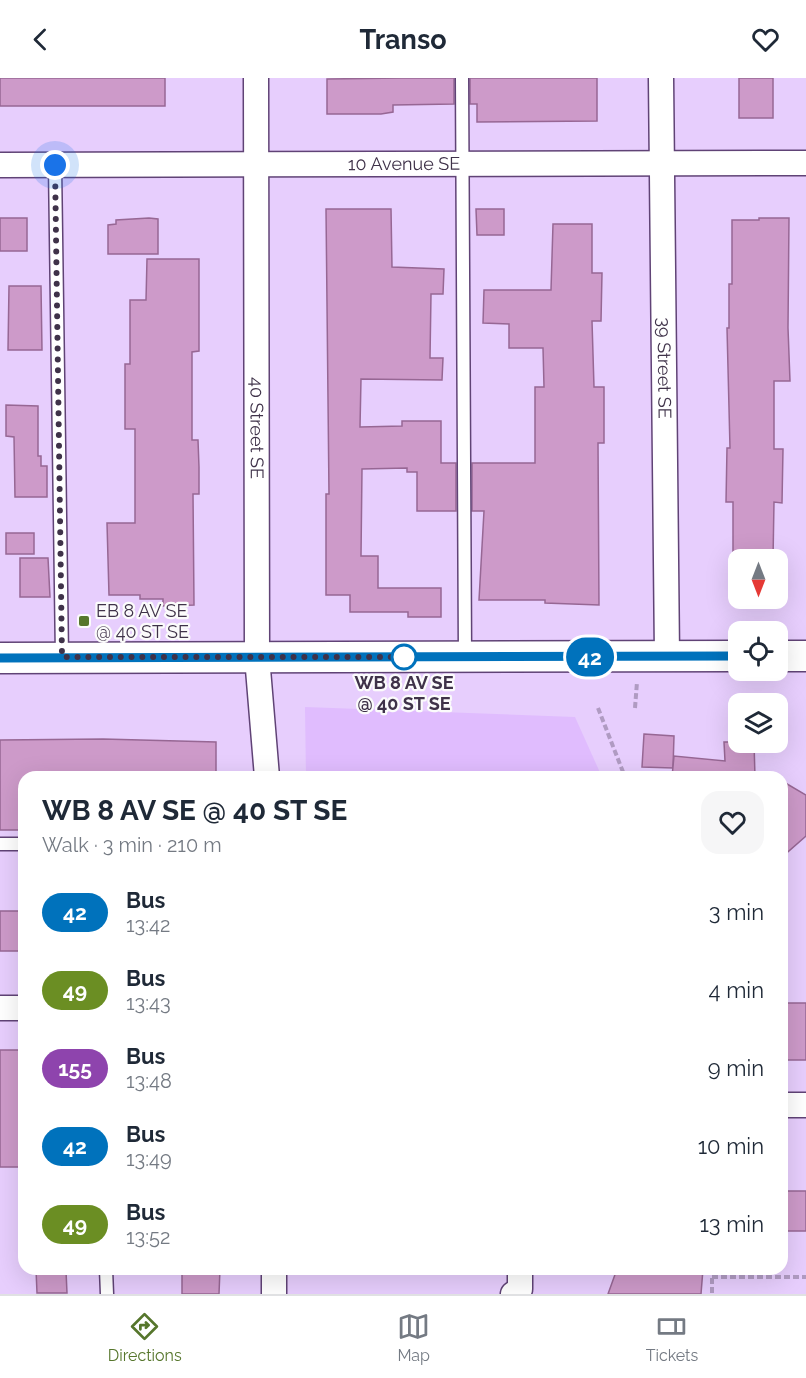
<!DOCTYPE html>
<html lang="en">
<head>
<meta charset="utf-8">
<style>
  :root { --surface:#fff; --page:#f6f6f7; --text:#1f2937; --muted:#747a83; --line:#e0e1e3; --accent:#56762c }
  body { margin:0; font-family:Raleway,sans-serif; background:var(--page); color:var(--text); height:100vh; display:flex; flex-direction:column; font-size:22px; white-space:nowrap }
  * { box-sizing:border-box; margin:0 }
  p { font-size:20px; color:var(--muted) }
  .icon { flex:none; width:33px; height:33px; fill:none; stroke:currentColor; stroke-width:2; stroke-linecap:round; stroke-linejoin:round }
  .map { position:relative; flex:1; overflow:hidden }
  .drawer { position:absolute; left:18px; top:693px; width:770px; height:504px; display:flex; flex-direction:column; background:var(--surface); border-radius:18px; box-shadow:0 6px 24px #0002 }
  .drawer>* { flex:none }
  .badge { padding:0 12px; border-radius:20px; font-size:21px; line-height:39px }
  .needle { width:39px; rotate:180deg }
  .buttons { position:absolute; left:728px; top:471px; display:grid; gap:12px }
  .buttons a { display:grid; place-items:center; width:60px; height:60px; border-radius:12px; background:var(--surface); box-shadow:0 6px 24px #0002; font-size:30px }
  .you { position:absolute; width:30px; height:30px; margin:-15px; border:4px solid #fff; border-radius:50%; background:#1a73e8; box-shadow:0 0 0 9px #1a73e833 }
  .map>.badge { position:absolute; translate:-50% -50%; box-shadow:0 0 0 3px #fff }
  .round { display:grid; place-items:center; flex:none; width:63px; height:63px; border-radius:18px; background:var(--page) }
  .headline { display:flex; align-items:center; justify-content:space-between; height:102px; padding:0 24px }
  h1 { font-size:28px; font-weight:700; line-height:45px }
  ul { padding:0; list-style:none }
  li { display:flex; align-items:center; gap:18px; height:78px; padding:0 24px }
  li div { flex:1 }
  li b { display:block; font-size:22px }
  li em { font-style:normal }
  li .badge { min-width:66px; font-weight:700; text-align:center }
  header { display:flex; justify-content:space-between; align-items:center; height:78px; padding:0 24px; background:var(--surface); font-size:27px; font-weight:700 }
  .menu { display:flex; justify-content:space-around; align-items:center; height:84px; border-top:2px solid var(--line); background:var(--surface); font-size:16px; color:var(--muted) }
  .menu a { display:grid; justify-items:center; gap:3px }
  .menu .active { color:var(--accent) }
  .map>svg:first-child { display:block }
  .built { fill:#e0bcfe }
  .building { fill:#cd9ac9; stroke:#976794; stroke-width:1.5 }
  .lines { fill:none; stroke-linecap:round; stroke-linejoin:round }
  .service-casing { stroke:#604376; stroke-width:15 }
  .minor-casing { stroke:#604376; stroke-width:27 }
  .tertiary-casing { stroke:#604376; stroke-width:33 }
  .path { stroke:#b09bc2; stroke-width:4; stroke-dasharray:6 3; stroke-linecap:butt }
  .service { stroke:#fff; stroke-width:12 }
  .minor { stroke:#fff; stroke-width:24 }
  .tertiary { stroke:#fff; stroke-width:30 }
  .line-casing { stroke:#fff; stroke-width:14 }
  .line { stroke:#0072bc; stroke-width:9 }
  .walk { stroke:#3f3249; stroke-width:6; stroke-dasharray:0 10.8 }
  .poi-dot { fill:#56762c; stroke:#fbfbfb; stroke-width:2 }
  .stop-dot { fill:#fff; stroke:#0072bc; stroke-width:3 }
  .labels { text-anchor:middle; stroke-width:4.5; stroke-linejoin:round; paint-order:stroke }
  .street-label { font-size:18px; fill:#3f3249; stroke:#fbfbfb }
  .poi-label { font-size:18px; fill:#3f3249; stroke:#fbfbfb; text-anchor:start }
  .stop-label { font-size:18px; font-weight:bold; fill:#3f3249; stroke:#fbfbfb }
</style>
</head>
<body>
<header><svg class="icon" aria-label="back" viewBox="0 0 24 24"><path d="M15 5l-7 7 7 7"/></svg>Transo<svg class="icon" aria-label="heart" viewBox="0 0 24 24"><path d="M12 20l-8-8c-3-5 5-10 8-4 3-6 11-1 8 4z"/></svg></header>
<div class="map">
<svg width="806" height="1216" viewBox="0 0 806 1216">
  <rect width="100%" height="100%" fill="#e7cefd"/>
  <g class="built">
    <path d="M305,629l270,10 27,60h-296z"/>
    <path d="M312,1191h156l-156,5z"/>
  </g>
  <g class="building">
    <rect x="0" y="0" width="165" height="28"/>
    <path d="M402,0h52v26l-61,1v7l-12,2h-54v-35z"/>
    <path d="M470,0h127v43l-120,1v-18h-7z"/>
    <rect x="739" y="0" width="34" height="40"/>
    <path d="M326,131h65l1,58 52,2 -1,25h-12l-1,64h13l-1,22 -81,-1 -1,48 42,-1v-5h39v42h15v48h-39v-39h-10v-4l-45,1 -1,87h17v32h63v29h-33v-5h-58v-17h-24v-101h3z"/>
    <path d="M476,131h28v26h-27z"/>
    <rect x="0" y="140" width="27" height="33"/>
    <path d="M149,140l9,1v35h-50v-29l8,-1v-4z"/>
    <path d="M759,140h30l-1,110 2,53h-16v68h9l-1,54 -8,-1 -1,58h-35v35h-5v-93h-7l1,-54h3l-3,-120h2v-44h3v-64h27z"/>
    <path d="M553,146h39v49h10l-1,48h-9l2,66h10v56h-6l1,162 -54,-2v-3h-66l5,-89h-12v-48h63v-76h9l-1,-39h-34v-24l-26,-1 1,-33h67z"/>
    <path d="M147,181h52v92l-7,1v88h6l1,27v27h-6l1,111 -31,1v-7h-23v-4h-31l-2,-72h28v-94h-10v-65h5v-64h16z"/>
    <path d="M9,208h32l1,64h-34z"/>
    <path d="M6,327l32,1v50h3v10h6v31h-32l-1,-60 -8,-1z"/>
    <rect x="6" y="455" width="28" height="21"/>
    <path d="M20,480h28l2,39h-30z"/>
    <path d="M644,656l30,2 -1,32 -31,-1z"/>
    <path d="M103,661l113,3v35h-192v53h-24v-90z"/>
    <path d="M724,664h30l1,35h-83l2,-21 51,5z"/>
    <path d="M782,703l24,14v41l-24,21z"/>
    <rect x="0" y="833" width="21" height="40"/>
    <rect x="782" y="925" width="24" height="57"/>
    <rect x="0" y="972" width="24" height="117"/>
    <rect x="782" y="1113" width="24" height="40"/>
    <path d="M36,1191l30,2 1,22h-30z"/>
    <path d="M182,1191h38l-1,25h-37z"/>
    <path d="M617,1191h86l-2,25h-93z"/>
  </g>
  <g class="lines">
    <g class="service-casing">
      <g id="service">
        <path d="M462,0l3,578"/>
        <path d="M55,87l7,492"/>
        <path d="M0,766h24"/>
        <path d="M106,1191l1,25"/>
      </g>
    </g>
    <g class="minor-casing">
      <g id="minor">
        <path id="s1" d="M256,0l1,579 10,120"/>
        <path id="s2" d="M661,0l6,578"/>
        <path id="s3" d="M0,87l806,-2"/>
        <path d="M0,930h24"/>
        <path d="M782,1027h24"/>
        <path d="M274,1216v-25"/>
        <path d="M513,1216l7,-5v-20"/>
      </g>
    </g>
    <g class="tertiary-casing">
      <g id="tertiary">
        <path d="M777,578h29"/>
        <path d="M0,580l738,-2"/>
      </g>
    </g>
    <g class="path">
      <path d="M598,630l27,69"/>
      <path d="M635,630l2,-26"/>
      <path d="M712,1191v25"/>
      <path d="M712,1199h94"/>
    </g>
    <use href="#service" class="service"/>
    <use href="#minor" class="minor"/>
    <use href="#tertiary" class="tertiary"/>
  </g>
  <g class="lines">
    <g class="line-casing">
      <path id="line" d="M0,580l738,-2"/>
    </g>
    <use href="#line" class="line"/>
    <path class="walk" d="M55,87l7,492h342"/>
  </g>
  <rect class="poi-dot" x="78" y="537" width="12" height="12" rx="3"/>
  <circle class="stop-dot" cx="404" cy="579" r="12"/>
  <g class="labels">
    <g class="street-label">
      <text dy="6" stroke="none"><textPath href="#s3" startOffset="404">10 Avenue SE</textPath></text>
      <text dy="6" stroke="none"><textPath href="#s2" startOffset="290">39 Street SE</textPath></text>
      <text dy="6" stroke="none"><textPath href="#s1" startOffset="350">40 Street SE</textPath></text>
    </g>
    <g class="poi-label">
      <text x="96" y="539">EB 8 AV SE<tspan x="96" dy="21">@ 40 ST SE</tspan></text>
    </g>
    <g class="stop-label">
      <text x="404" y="611">WB 8 AV SE<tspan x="404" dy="21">@ 40 ST SE</tspan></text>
    </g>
  </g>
</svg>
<div class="buttons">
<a><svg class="needle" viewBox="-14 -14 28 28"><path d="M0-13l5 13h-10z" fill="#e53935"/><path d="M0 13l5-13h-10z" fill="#747a83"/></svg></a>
<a><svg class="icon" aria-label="locate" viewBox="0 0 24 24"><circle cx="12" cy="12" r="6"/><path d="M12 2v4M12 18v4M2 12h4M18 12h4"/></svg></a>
<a><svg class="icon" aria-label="layers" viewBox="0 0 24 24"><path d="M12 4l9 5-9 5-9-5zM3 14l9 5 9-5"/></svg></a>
</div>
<div class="you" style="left:55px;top:87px"></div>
<b class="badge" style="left:590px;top:579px;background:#0072bc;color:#fff">42</b>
<section class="drawer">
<div class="headline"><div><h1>WB 8 AV SE @ 40 ST SE</h1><p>Walk · 3 min · 210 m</p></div><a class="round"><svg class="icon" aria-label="heart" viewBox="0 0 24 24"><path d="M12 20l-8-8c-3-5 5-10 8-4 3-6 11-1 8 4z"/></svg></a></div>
<ul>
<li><span class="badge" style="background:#0072bc;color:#fff">42</span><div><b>Bus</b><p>13:42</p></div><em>3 min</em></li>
<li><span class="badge" style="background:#6b8e23;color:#fff">49</span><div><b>Bus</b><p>13:43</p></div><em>4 min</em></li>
<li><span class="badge" style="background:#8e44ad;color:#fff">155</span><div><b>Bus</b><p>13:48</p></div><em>9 min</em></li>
<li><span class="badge" style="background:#0072bc;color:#fff">42</span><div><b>Bus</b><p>13:49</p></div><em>10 min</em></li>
<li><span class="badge" style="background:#6b8e23;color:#fff">49</span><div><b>Bus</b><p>13:52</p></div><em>13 min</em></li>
</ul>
</section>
</div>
<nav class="menu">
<a class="active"><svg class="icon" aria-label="directions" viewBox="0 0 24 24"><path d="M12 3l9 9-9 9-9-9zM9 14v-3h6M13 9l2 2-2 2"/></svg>Directions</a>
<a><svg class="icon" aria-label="map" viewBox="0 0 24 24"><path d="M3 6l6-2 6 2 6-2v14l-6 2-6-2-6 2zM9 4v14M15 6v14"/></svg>Map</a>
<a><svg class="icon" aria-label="tickets" viewBox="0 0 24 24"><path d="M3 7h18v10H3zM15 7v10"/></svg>Tickets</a>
</nav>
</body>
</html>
